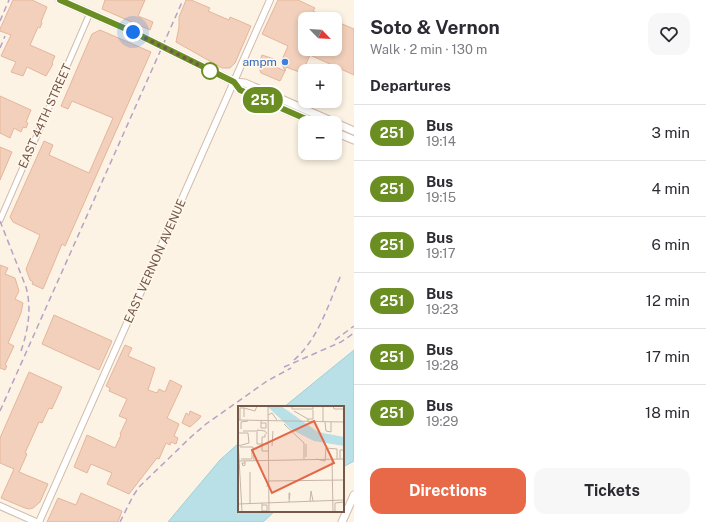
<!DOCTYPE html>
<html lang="en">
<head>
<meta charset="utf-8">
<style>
  :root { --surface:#fff; --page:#f7f7f7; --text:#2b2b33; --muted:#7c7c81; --line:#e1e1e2; --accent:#e86948 }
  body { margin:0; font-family:"Public Sans",sans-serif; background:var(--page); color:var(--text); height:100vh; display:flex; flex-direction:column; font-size:15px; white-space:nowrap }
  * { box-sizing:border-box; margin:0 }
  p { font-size:13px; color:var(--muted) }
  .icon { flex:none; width:22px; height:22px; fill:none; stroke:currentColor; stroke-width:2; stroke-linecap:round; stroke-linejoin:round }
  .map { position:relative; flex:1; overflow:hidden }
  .side { display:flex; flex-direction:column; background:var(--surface); width:352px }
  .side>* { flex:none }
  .badge { padding:0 8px; border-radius:13px; font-size:14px; line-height:26px }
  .needle { width:26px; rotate:115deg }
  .controls { position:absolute; left:298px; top:12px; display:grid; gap:8px }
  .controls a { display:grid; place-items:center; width:44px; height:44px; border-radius:8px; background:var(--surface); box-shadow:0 2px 6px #0003; font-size:20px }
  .you { position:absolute; width:20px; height:20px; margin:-10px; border:3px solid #fff; border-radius:50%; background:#1a73e8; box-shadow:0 0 0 6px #1a73e833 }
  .map>.badge { position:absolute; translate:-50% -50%; box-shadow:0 0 0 2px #fff }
  h2 { padding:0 16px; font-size:15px; line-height:36px }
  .round { display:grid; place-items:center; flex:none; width:42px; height:42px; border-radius:12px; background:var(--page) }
  .head { display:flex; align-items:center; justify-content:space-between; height:68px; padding:0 16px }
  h1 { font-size:19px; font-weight:700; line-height:30px }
  .cta { display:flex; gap:8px; margin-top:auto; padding:8px 16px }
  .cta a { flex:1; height:46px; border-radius:12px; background:var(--accent); color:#fff; font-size:16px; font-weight:700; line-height:46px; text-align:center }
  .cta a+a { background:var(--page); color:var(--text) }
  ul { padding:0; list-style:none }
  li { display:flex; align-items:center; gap:12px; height:56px; padding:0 16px; border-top:1px solid var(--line) }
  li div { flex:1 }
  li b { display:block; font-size:15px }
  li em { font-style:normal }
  li .badge { min-width:44px; font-weight:700; text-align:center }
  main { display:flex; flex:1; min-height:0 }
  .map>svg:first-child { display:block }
  .water { fill:#b8e0e6; stroke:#9ed0d8 }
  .building { fill:#f2d0bb; stroke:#e5b69c }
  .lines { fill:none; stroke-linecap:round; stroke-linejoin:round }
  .minor-casing { stroke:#d0bcad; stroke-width:7 }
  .tertiary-casing { stroke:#d0bcad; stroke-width:8 }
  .secondary-casing { stroke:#d3bcaa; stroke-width:9 }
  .minor { stroke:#fff; stroke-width:5 }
  .tertiary { stroke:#fff; stroke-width:6 }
  .secondary { stroke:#fff; stroke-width:7 }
  .rail { stroke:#b5a2c6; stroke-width:1.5; stroke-dasharray:6 4; stroke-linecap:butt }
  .line-casing { stroke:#fff; stroke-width:9 }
  .line { stroke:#6b8e23; stroke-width:6 }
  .walk { stroke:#755849; stroke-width:4; stroke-dasharray:0 7.2 }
  .shop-dot { fill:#3f7fe0; stroke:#fff7eb; stroke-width:1.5 }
  .stop-dot { fill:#fff; stroke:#6b8e23; stroke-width:2 }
  .labels { text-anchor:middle; stroke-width:3.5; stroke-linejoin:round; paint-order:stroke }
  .shop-label { font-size:12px; fill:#366cbe; stroke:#fff7eb; text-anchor:end }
  .street-label { font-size:12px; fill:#755849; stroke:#fff7eb }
  .inset-road { fill:none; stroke:#c6b5a6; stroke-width:1 }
  .view { fill:#e26848; fill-opacity:0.15; stroke:#e26848; stroke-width:2 }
  .inset-edge { fill:none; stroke:#755849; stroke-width:2 }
</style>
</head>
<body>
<main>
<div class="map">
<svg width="354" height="522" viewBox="0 0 354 522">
  <rect width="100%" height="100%" fill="#fcf3e4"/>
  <g class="water">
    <path d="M354,350v111l-11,6v-60h-59z"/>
    <path d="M239,443v68h36l-12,11h-95l52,-62z"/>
  </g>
  <g class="building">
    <path d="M13,0h19l15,7 -6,15 1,1 -2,5 -2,-1 -8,18 25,11 -3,7 1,1 -7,12 -19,-9 -4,9 -12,-4 5,-10 -15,-6 10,-21 -11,-4v-2z"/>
    <path d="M105,0h40l-7,16 15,6 -3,8 -48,-21z"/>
    <path d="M186,0h5l19,8 -2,3 21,9 1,-3 21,9 -16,37 -5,5h-8l-46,-26 3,-15v-10z"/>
    <path d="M278,0h20l17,8 -2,3 18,8h-26v30h30v-28l19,8v46l-44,-20 -8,18 -16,-6 -1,4 -4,-9 7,-16 -26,-12z"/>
    <path d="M100,30l51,22 -86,194 -3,-2 -19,45 -11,-5 1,-2 -3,-2 -4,-11 14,-34 -27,-13 -3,-5 34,-76 9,4 -4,10 40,18 24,-55 -41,-17 -4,8 -7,-3 31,-72z"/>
    <path d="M262,55l12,4 -3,6 14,6 -5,10 -19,-8 -3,-8z"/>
    <path d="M0,96l31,14 -5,12 2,1 -2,5 -3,-1 -2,5 -7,-4 -4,10 -10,-5z"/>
    <path d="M0,147l12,5 -12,28z"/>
    <path d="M0,265l8,3 -3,6 10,4 4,13 -4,8 8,4 -2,10 -13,30 6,3 -9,19 2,1 -2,4 -5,-2z"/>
    <path d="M54,315l58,26 -13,29 -57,-26z"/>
    <path d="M125,345l7,3 -4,8 27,12 -7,22 9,3 2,-4 6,3 5,-12 12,6 -15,32 12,6 -5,12 4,2 -2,6 -5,-2 -1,3 -4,-2 -7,16 -2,-1 -28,36 -22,-10 5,-11 -21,-9 -4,9 -13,-6 13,-32 28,13 6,-13 -1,-1 7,-15 -8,-3 8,-17 -18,-8 1,-3 -4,-2z"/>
    <path d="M29,372l33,15 -10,22 -3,-1 -7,15 -3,-1 -14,31 2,1 -8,18 29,12 -8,18 -7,6 -4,1 -4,-1 -24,-10 13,-29 -14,-6v-25z"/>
    <path d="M190,411l11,5 -2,3 -9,8 -8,-4 4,-10 3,2z"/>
    <path d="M81,493l41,18 -4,11h-71l11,-24 18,7z"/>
  </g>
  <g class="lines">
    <g class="minor-casing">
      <path id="minor" d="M0,220l90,-207"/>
    </g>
    <g class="tertiary-casing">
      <g id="tertiary">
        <path d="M0,506l36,16"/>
        <path d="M39,522l231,-522"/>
      </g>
    </g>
    <g class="secondary-casing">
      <g id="secondary">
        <path d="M60,0l73,32 101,50 11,1 109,48"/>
        <path d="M234,82l6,8 75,33"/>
        <path d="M335,132l19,8"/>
        <path d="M342,522l12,-27"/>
      </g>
    </g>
    <use href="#minor" class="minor"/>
    <use href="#tertiary" class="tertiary"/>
    <use href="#secondary" class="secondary"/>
    <g class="rail">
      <path d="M0,21l9,-21"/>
      <path d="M0,48l5,-12"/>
      <path d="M0,221l26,66c6,22 2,43 -5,64"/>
      <path d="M335,340l19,-14"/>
      <path d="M294,360c25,-22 34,-55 47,-85"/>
      <path d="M284,367l57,-25 13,-9"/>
      <path d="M0,411l183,-411"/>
      <path d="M120,522l13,-26 6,-9 53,-51 14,-12 61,-43 24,-13"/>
    </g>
  </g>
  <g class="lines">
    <g class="line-casing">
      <path id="line" d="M60,0l73,32 101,50 6,8 75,33"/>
    </g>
    <use href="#line" class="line"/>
    <path class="walk" d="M133,32l84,42 -7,-3"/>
  </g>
  <circle class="shop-dot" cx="285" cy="62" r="4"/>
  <circle class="stop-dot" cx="210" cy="71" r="8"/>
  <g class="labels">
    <g class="shop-label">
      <text x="277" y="66">ampm</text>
    </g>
    <g class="street-label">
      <text transform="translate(45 116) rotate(-66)" y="4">EAST 44TH STREET</text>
      <text transform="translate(155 261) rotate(-66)" y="4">EAST VERNON AVENUE</text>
    </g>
  </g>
  <g transform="translate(238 406)">
    <rect width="106" height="106" fill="#fcf3e4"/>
    <path d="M29,0h14l37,26 26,5v9l-30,-5 -22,-11z" fill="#b8e0e6"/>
    <path class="inset-road" d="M30,0l1,106M54,0v3h21v-3M85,0v15M95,0l1,3h10M6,2l11,3 2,-5M56,5l14,8M30,9l4,-2 5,7M0,14l106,2M2,14v-12h4v9M23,15v7h5v-5h-5M70,16v-3h5v-9M87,16l1,9 5,1v-10M46,18l20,19v16M3,23v-7l7,-1M5,25h13M0,27h10l1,10 -11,3M27,28v3h-3v14h6M29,28l-2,-3 -8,-1v14h11M0,34l4,72M34,40l1,-15M2,41h13l1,13M68,51v-13M3,53h11v-10M78,53l9,2 1,-13 11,1v10M94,53l1,53M102,53v-9h4M0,55l106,-2M7,55v4l-2,1 -1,-3h3M29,81l1,-6 76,-1M72,95l1,-10 2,10M51,96l1,-9h-1v6M24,97v8h5v-6h-5M0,98l106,-4M12,98v-32M97,106v-9l9,-1"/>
    <path class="view" d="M76,15l20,42 -62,30 -20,-43z"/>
    <rect width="106" height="106" class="inset-edge"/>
  </g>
</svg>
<div class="controls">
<a><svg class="needle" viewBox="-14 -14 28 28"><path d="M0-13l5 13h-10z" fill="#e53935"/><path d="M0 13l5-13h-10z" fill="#7c7c81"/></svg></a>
<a>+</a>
<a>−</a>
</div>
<div class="you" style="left:133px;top:32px"></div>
<b class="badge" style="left:263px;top:100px;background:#6b8e23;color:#fff">251</b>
</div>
<section class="side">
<div class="head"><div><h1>Soto &amp; Vernon</h1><p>Walk · 2 min · 130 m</p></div><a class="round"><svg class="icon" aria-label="heart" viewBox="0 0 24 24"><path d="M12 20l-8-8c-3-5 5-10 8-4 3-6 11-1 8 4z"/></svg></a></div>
<h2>Departures</h2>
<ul>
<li><span class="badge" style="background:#6b8e23;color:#fff">251</span><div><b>Bus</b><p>19:14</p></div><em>3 min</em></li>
<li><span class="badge" style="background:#6b8e23;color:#fff">251</span><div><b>Bus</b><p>19:15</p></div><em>4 min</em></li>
<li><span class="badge" style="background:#6b8e23;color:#fff">251</span><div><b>Bus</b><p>19:17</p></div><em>6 min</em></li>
<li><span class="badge" style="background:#6b8e23;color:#fff">251</span><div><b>Bus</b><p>19:23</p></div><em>12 min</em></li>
<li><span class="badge" style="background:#6b8e23;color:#fff">251</span><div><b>Bus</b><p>19:28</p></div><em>17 min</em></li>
<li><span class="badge" style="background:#6b8e23;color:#fff">251</span><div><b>Bus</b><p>19:29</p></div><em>18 min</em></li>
</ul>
<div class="cta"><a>Directions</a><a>Tickets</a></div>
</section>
</main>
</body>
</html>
